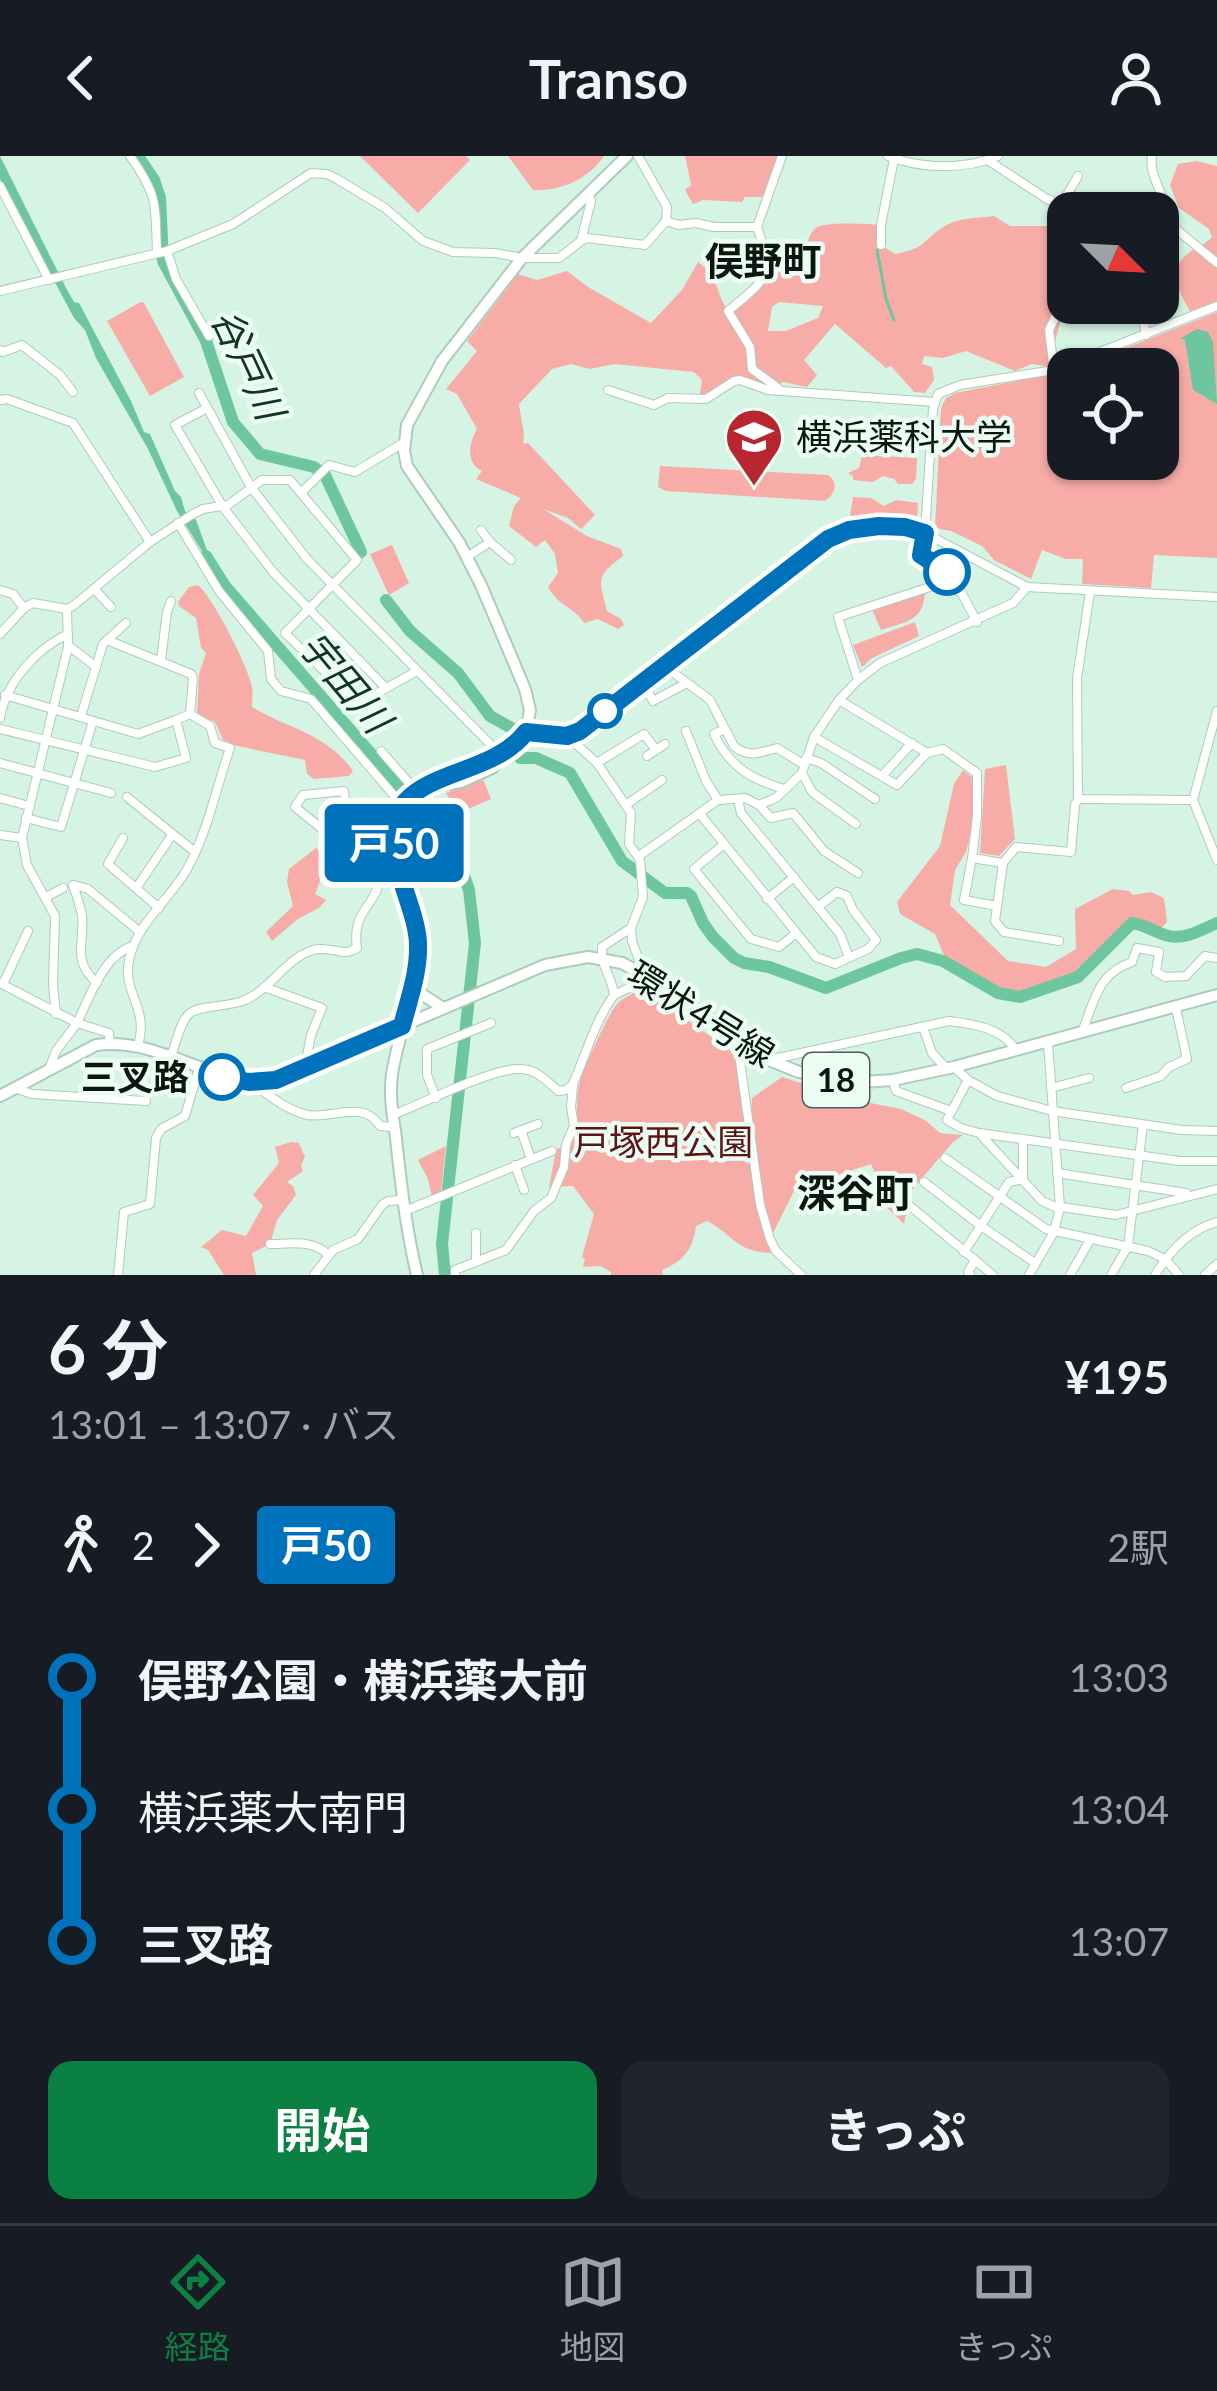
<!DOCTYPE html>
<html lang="ja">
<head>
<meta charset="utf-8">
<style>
  :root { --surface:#171b24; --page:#20242c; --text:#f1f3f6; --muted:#9ea1a6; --line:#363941; --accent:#0b8043 }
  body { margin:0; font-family:Lato,"Noto Sans JP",sans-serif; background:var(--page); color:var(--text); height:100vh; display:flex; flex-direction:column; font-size:45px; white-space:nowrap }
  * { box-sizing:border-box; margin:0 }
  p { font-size:39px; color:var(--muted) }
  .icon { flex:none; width:66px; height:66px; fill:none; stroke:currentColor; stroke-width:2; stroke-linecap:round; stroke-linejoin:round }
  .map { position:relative; height:1119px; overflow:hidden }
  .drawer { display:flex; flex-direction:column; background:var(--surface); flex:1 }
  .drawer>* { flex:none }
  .badge { padding:0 24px; border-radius:9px; font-size:42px; line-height:78px }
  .needle { width:78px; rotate:114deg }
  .tools { position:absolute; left:1047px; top:36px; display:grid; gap:24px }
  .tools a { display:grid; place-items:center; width:132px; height:132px; border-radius:24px; background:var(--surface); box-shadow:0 3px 9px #0004; font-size:60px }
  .map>.badge { position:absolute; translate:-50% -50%; box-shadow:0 0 0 6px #fff }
  .legs { display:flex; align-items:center; gap:18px; height:132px; padding:0 48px; font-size:39px }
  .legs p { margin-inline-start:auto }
  .head { display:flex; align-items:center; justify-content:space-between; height:204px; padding:0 48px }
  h1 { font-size:66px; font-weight:700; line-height:90px }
  .primary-button { display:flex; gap:24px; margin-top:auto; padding:24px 48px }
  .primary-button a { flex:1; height:138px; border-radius:24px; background:var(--accent); color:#fff; font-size:48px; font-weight:700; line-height:138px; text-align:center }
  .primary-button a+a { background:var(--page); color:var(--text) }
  ul { padding:0 48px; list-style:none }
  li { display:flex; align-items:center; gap:42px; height:132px; font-size:45px }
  li i { display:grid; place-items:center; width:18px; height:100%; margin:0 15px; background:currentColor }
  li i::after { content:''; width:30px; height:30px; margin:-15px; border:9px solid; border-radius:50%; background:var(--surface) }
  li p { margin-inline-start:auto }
  li:first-child i { background:linear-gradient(#0000 50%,currentColor 0) }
  li:last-child i { background:linear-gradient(currentColor 50%,#0000 0) }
  header { display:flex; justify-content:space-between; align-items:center; height:156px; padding:0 48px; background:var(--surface); font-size:54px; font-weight:700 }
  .menu { display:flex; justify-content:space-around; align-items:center; height:168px; border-top:3px solid var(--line); background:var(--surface); font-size:33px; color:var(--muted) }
  .menu a { display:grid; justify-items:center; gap:6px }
  .menu .current { color:var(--accent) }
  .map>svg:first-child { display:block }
  .green { fill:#f8aca8; fill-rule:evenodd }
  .water { fill:#6dc69e }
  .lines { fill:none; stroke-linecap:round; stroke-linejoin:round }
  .stream { stroke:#6dc69e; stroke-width:3 }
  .river { stroke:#6dc69e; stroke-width:12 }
  .minor-casing { stroke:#aecbbc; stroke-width:10 }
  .major-casing { stroke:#aecbbc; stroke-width:14 }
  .minor { stroke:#fff; stroke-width:8 }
  .major { stroke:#fff; stroke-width:10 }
  .line-1-casing { stroke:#fff; stroke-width:27 }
  .line-1 { stroke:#0072bc; stroke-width:18 }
  .stop-1-dot { fill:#fff; stroke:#0072bc; stroke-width:6 }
  .labels { text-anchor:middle; stroke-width:9; stroke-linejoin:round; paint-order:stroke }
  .shield { fill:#ecfef4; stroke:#4e5c55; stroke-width:3 }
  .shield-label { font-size:33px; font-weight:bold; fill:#0b1611 }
  .poi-label { font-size:36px; fill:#0b1611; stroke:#ecfef4; text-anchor:start }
  .street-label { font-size:36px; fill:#0b1611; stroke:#ecfef4 }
  .stop-label { font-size:36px; font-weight:bold; fill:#0b1611; stroke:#ecfef4; text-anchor:end }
  .park-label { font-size:36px; fill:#5f1317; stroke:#ecfef4 }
  .neighbourhood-label { font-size:39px; font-weight:bold; fill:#0b1611; stroke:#ecfef4 }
  .water-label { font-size:39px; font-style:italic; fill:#0f3727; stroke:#ecfef4 }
</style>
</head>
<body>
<header><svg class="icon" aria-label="back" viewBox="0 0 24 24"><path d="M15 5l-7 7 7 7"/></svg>Transo<svg class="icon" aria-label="person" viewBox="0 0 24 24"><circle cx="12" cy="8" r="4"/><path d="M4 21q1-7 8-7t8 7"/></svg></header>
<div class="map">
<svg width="1217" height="1119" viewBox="0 0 1217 1119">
  <rect width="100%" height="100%" fill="#d6f4e4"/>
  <g class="green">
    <path d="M360,0h106l4,4 -52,53z"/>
    <path d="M508,0h96c-17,24 -43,35 -71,34z"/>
    <path d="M685,0h97l-13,41h-24l-3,5 -39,-2 -10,4 -8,-14 6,-5z"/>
    <path d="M1197,5l20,5v136l-27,9c-10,-17 -23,-40 -4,-56 9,-8 18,-9 26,-18l-3,-8 -30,-21 -9,-23 8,-21z"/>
    <path d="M994,60l16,10h58v77h3l-11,12c1,14 -5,20 -5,30 0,10 4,12 -2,22l-21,-3 -17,7 -49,-20 -23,7 -19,-2 -2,8 10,3 2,13 -9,13 -11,-1 -23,-26 -5,2 -51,-44 -31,36 13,15 -10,12 -24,-5 -15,8 -29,-10 -40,19 3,-19 -8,-8 -79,-8 -25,5 -19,-5 -19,5 -33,35 5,31 -1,9 5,-1 67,72 -14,14 -13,-11 -25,-9 44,27 34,13 2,7c-28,21 -24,23 -16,55l14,8 3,6 -6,4 -20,-10 -14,4c-12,-18 -24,-15 -36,-36l10,-14 -3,-19 -10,-14 -9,7 -27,-21 5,-20 7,-8 -45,-19 6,-8c-17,-8 -13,-28 -5,-42l-20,-35 -11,-5 31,-38 -10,-10 51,-67 19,6 30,-9 21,16 63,36 31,-33 16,-28c24,18 15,26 30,49l32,-28 8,-23 38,-13c2,-6 4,-15 10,-19 9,-7 52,-4 65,-3v20l14,9c35,-7 25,-13 50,-28 14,-9 34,-8 49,-10zM779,146l44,4 -5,12 -32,13h-18l4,-24z"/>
    <path d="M141,146l3,1 40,74 -34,19 -43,-75z"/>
    <path d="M1217,156v246l-63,-3 -3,33 -69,-4 1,-25h-17l-24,-9 -11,29 -37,-19 -12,-14 -31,-15 -16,-3 6,-120 5,-10 9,-5 113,-22v88h90v-90h-85z"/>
    <path d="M862,299l55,3 -1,21 -4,5h-14l-4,-5 -11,-3 -10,6 -20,-2v-4l-5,-3 11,-5z"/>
    <path d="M660,310l168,9c11,7 7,20 -3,26l-159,-10 -8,-4z"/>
    <path d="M853,341l18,1 13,8 12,-6 22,3 -1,16 -3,3 -33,-4 -25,3v-4l-6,-1z"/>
    <path d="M392,389l17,38 -20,12 -19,-41z"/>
    <path d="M198,429c16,14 50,81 54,102 1,4 0,16 0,20 37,22 74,26 101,64l-4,5 -35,3 -7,-5 -2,-14 -72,-15 -10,-5 -8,-18 -18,-8 2,-40 7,-21 -5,-5 -5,-30 -17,-12 -1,-4 11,-15z"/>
    <path d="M925,436c-2,30 -18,29 -44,38l-10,-23z"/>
    <path d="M915,466l4,14 -47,22 -10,9 -9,-22z"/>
    <path d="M1006,609l9,74 -16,17 -19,-3 5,-84z"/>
    <path d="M963,614l10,8 -1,50 -6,24 -11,18 -5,35 58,56 38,6 30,-18 -1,-40 38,-20 16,2 4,4 18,-3 13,6 3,24 -8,9 -28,-7 -53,53 -64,17 -15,-3 -54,-33 -10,-24 -35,-20 -3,-12 43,-56 14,-62z"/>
    <path d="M483,623l8,20 -32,14 -13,-20z"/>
    <path d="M316,692l7,8 -1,20 -7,18 11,6 -7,8 -21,11 -26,22 -6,-9 27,-26 -6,-24 2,-13z"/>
    <path d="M634,837l21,4 80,57 23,156 13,43c-36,-1 -38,-19 -64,-32l-11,5c-3,23 -12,35 -34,44l1,5h-52v-3l-11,-6 -17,1 2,-8 -3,-2 12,-43 -21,-28 -24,1 7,-37c31,-18 16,-41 24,-69 3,-12 30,-71 38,-78 5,-5 11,-7 16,-10z"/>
    <path d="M782,921l68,22 51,10 24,11 15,13 23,2 -10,7 -43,50 -6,32 -24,-23 3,-9 -12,-28 -76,25 -25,50c-13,-45 -21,-94 -18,-141z"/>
    <path d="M291,986l8,1 6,14 -4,8 2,6 -16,11 6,4 3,9 -19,25 -7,24 -18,9 4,22h-32l-16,-25 -7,-3 21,-17 24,6 17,-30 -10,-11 26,-32 -4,-16z"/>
    <path d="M446,990l-5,46 -9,5 -4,-18 -10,-19z"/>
  </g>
  <g class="water">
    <path d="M0,0l66,132 8,14 5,1 52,98 13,31 6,2 25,57 6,6 4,14 11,9 19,52 -38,-61 -29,-62 -52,-91 -11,-28 -11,-12 -74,-139z"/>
    <path d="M1197,173l11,3 5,10 4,62 -24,-14 -8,-50 -4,-2z"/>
  </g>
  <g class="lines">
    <path class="stream" d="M877,94l9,49 8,21"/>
    <g class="river">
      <path d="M138,0l16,24 6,18 3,63 43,80 27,81 27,32 54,13 11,8 36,77"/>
      <path d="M206,400l19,30 215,247 21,33 8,24 6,53 -33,301 3,31"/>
      <path d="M386,444l24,31 48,42 32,43 27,15"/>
      <path d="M520,602h16l34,15 52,88 43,32h22l4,3 12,27 10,14 21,21 10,5 25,4 57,21 75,-30 16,-4 26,7 55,32 22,4 58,-20 54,-54c14,2 24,10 37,13 16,4 34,-7 48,-13"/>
    </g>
    <g class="minor-casing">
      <g id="minor">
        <path d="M130,0c29,41 25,49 27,97"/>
        <path d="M888,0c33,13 77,14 110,0"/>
        <path d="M1152,0c-4,22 17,41 12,63"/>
        <path d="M989,5l58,38 34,14"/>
        <path d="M0,30l49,94"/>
        <path d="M1061,49l17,-29"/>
        <path d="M1158,63h6l53,44"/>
        <path d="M666,65l13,4 17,-2 18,4h43c18,50 9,52 -29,84l22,36 2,22 26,19"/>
        <path d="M757,71l25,-71"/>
        <path d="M582,84l5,-2 58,7 21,-24 1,-14 -29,-51"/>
        <path d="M881,89v-20l13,-66"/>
        <path d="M167,95l9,28 33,57"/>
        <path d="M0,135l167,-40 66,-27 78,-51 16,1 10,5 48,29 38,33 30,11 42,1 27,5h37l22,-17 10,-40 -2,-6"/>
        <path d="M1145,147l-1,20 2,12"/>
        <path d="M0,194l3,2 19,-7 38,30 13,17"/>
        <path d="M1054,214l-5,-40 19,-40"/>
        <path d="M608,234l46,15 14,-7 38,1 28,-18 6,-1 28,10 166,12"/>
        <path d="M199,237l52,94 56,72 193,195"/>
        <path d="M0,244l7,-1 66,24 77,119"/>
        <path d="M207,252l-32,17 48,82 50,65 113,116"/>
        <path d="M301,337l28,-28 26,7 48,-29"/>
        <path d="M178,367l41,68 49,60 3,28 10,12 30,8 86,100 33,33 18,28"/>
        <path d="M925,377l8,-124 5,-15 22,-9 94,-15 163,-64"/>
        <path d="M490,386l21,18"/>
        <path d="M467,401l23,-15 -9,-12"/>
        <path d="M0,434l13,4 11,14"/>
        <path d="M95,434l16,17"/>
        <path d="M1090,436l-13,86 1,121 115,1"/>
        <path d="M0,478l24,-26 9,-5 34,6 6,-3 77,-64 43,-28 10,-5 25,-4 34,-25h28l67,80 -72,73 73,71 59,-33"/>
        <path d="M107,484l84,34 2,5 -3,35"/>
        <path d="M69,490l26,20"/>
        <path d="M161,504l6,-48 4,-11"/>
        <path d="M663,509l47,35 24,46c14,12 25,7 43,2l26,16"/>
        <path d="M858,524l-20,-63 101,-33 22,8 16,30"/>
        <path d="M642,525l11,20 34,-18"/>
        <path d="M5,539l133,39 38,-14"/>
        <path d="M839,544l88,53 16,-4 34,24v44l-5,41 31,5 13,-16 55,5 4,-47 3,-6"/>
        <path d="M1217,555l-24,89 24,60"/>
        <path d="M81,560l22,-72 23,-21"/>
        <path d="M0,562c6,-36 36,-69 68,-84"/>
        <path d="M0,573l155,38 31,-9 -10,-38 14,-6"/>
        <path d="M725,573l-11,5c15,32 36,45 70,55"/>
        <path d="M686,575l20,50 12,19"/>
        <path d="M526,576l41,4 14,-5 238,-187 18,-10 21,-6 39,-2 28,7 102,54 190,10"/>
        <path d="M567,580l30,27 34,50 -2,31 11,16 3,37 -12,31 1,13 12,33"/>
        <path d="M814,581l83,48 30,-32"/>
        <path d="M381,595l36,41"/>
        <path d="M647,600l18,-12"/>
        <path d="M806,602l15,5 54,36"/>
        <path d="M0,607l111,30"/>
        <path d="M597,607l47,-29 12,16"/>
        <path d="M802,617l10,19 44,32"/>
        <path d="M882,620l30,-33"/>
        <path d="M127,641l68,55"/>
        <path d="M0,642l29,8"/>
        <path d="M738,643l3,14 99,121 9,23"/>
        <path d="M627,648l35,-24"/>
        <path d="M759,649l12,13 22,-5 31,38 34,22"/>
        <path d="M700,658l116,143 19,7 33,-15 8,-9 -23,-30 -6,-14 -10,-4 -18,14"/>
        <path d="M26,662l35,9 32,-106"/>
        <path d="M348,672l-4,-37 -41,4 -8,12 31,25 22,-4 44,15"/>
        <path d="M0,679l22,3"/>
        <path d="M123,682l-15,26 51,44"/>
        <path d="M723,689l-29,24 57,70 28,8 16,-13"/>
        <path d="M639,700l79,-56 27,-2 14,7 17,-7 26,-25 12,-36 25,-37 19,-20 22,-17 133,-60 14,-16"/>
        <path d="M972,702l-8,42 33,6"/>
        <path d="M1003,707l-8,58 9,11 55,9"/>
        <path d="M73,729c3,9 7,20 9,30 3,30 -11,45 15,68"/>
        <path d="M74,729l14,4 52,43"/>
        <path d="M137,731l35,-52"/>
        <path d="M46,741l17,-9"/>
        <path d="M767,743l27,-22"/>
        <path d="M0,827l77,40 -21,28 -7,18"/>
        <path d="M3,828l25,-53"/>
        <path d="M264,831l58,21 -11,27 -6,31"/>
        <path d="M614,839l17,-8 22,-5"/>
        <path d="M56,858l-3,-29 2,-69 -28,-51 -5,-27 46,-191 -1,-38"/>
        <path d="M923,871l9,26 14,15"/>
        <path d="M1082,876c13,-32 15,-58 50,-70l5,-14 22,4 -3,20 9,5 21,-1 19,-20 12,2"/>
        <path d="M737,884l23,164 10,35 6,12 25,24"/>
        <path d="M110,887l-1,-10 -32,-10c13,-26 26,-67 55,-77"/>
        <path d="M138,890c12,-40 -18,-53 -8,-90 9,-34 38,-55 56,-85 21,-36 30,-83 44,-123l-15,-5 -5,-17 -20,-12"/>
        <path d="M171,900c5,-12 9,-35 19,-43 11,-8 40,-6 55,-13 26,-11 40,-41 68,-50 17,-5 30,8 44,-2 -6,-40 21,-41 23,-73l17,-13"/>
        <path d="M769,904l180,-39c25,3 53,7 67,29"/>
        <path d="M955,912l13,12 29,16 55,15 130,19 35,1"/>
        <path d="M893,924l3,11 55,20"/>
        <path d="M968,924l-21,40 14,8 18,5 201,28h37"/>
        <path d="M262,926l2,10c12,9 29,20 44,23 25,4 55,-16 72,11l14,1"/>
        <path d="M14,932l18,6 114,7"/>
        <path d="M1051,932l38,-10"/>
        <path d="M1126,932l35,-12 8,-9 18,-8 -11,-51"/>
        <path d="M436,942l-9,-23v-26l64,-26"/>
        <path d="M393,959c28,-11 98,-46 125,-46 17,-1 28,11 40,22l8,-1 7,-6c13,-30 22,-63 41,-89 -2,-20 -13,-25 -12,-48l29,-19"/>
        <path d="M521,974l10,29"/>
        <path d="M514,977l24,-9"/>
        <path d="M980,978l62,67 18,8"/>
        <path d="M945,1002l101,71 102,22 17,8 14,16"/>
        <path d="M515,1009l9,25"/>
        <path d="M1057,1017l129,20"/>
        <path d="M924,1026l57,44 54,37"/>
        <path d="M910,1050l83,69"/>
        <path d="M1061,1051l55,8 101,-26"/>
        <path d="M405,1055l147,-60"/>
        <path d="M476,1077v29"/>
        <path d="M270,1088c19,0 44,-5 58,11"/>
        <path d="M964,1096l45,-70 14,-3v-40"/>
        <path d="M118,1119l6,-63 26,-8 6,-66 5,-9 24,-13 14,-48"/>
        <path d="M314,1119l19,-25 25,-11 24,-34 6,-4 14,-1"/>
        <path d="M455,1119v-5l51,-20 28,-39 17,-13 13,-31 2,-23 8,-18 -3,-19 2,-21"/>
        <path d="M970,1119l-2,-3 6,-10"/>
        <path d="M1029,1119l25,-43 6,-25 -12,-164"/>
        <path d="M1070,1119l20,-35"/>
        <path d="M1111,1119l17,-29 15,-121"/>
        <path d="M1155,1119c14,-23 35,-46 62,-53"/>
        <path d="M1205,1119l12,-11"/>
      </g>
    </g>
    <g class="major-casing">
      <g id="major">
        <path d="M428,631l33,-5 31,-14 34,-36 4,-22 -5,-21 -44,-104 -22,-43 -52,-76 -3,-15 3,-26 35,-64 80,-103 105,-102"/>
        <path d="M417,823l3,14 23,15"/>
        <path d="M0,940l96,-51c64,-9 114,42 180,35l269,-115 43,-8 34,6 33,18 114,79 30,12 64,10 30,-2 61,-13 263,-72"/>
        <path d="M417,1119c-11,-46 -16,-90 -21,-137 -3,-21 -7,-42 -4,-64 7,-45 29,-90 25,-135 -3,-40 -37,-85 -19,-126 11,-24 76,-49 102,-58"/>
      </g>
    </g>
    <use href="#minor" class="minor"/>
    <use href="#major" class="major"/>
  </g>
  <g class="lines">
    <g class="line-1-casing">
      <path id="line-1" d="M222,921l27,5 27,-2 126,-54c7,-27 17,-54 16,-82 -1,-43 -46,-104 -12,-143 28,-31 90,-30 120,-69l41,4 13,-5 248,-192 21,-9 30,-4 26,1 20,6 -4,22 26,17"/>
    </g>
    <use href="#line-1" class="line-1"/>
  </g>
  <defs>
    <g id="university-pin" transform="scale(3)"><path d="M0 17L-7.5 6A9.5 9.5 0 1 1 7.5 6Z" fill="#b82731" stroke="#ecfef4"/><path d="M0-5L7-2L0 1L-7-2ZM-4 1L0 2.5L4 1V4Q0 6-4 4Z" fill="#fff"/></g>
  </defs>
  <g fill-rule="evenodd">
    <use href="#university-pin" x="754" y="281"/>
  </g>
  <g class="stop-1-dot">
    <circle cx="947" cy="416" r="21"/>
    <circle cx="605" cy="555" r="15"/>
    <circle cx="222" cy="921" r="21"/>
  </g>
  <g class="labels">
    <rect class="shield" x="803" y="897" width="66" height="54" rx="9"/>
    <g class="shield-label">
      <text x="836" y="936">18</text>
    </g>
    <g class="poi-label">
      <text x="796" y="294">横浜薬科大学</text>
    </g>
    <g class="street-label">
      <text transform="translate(701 858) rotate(32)" y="13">環状4号線</text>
    </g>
    <g class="stop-label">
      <text x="189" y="934">三叉路</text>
    </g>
    <g class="park-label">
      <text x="663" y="999">戸塚西公園</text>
    </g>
    <g class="neighbourhood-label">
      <text x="763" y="119">俣野町</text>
      <text x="855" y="1051">深谷町</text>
    </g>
    <g class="water-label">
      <text transform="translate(248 208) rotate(65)" y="14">谷戸川</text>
      <text transform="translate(345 526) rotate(50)" y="14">宇田川</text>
    </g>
  </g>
</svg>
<div class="tools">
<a><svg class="needle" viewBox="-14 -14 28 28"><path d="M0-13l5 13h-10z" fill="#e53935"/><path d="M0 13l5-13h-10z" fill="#9ea1a6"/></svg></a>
<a><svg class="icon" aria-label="locate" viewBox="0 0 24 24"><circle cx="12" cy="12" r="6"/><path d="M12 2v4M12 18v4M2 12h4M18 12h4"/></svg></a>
</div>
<b class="badge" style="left:394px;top:687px;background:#0072bc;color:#fff">戸50</b>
</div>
<section class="drawer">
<div class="head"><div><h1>6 分</h1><p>13:01 – 13:07 · バス</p></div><b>¥195</b></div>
<div class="legs"><svg class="icon" aria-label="walk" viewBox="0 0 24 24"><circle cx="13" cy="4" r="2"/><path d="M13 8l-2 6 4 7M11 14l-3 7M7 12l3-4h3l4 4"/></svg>2<svg class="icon" aria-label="forward" viewBox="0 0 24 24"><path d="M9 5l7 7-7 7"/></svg><b class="badge" style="background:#0072bc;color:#fff">戸50</b><p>2駅</p></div>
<ul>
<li><i style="color:#0072bc"></i><b>俣野公園・横浜薬大前</b><p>13:03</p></li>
<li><i style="color:#0072bc"></i><span>横浜薬大南門</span><p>13:04</p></li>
<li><i style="color:#0072bc"></i><b>三叉路</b><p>13:07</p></li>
</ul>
<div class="primary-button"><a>開始</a><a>きっぷ</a></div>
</section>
<nav class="menu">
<a class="current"><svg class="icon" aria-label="directions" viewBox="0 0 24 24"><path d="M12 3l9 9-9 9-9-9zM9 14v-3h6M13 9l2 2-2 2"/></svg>経路</a>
<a><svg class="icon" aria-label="map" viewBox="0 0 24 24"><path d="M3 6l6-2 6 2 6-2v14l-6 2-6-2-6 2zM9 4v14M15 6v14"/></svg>地図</a>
<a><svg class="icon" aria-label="tickets" viewBox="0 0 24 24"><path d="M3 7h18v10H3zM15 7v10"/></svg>きっぷ</a>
</nav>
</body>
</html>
